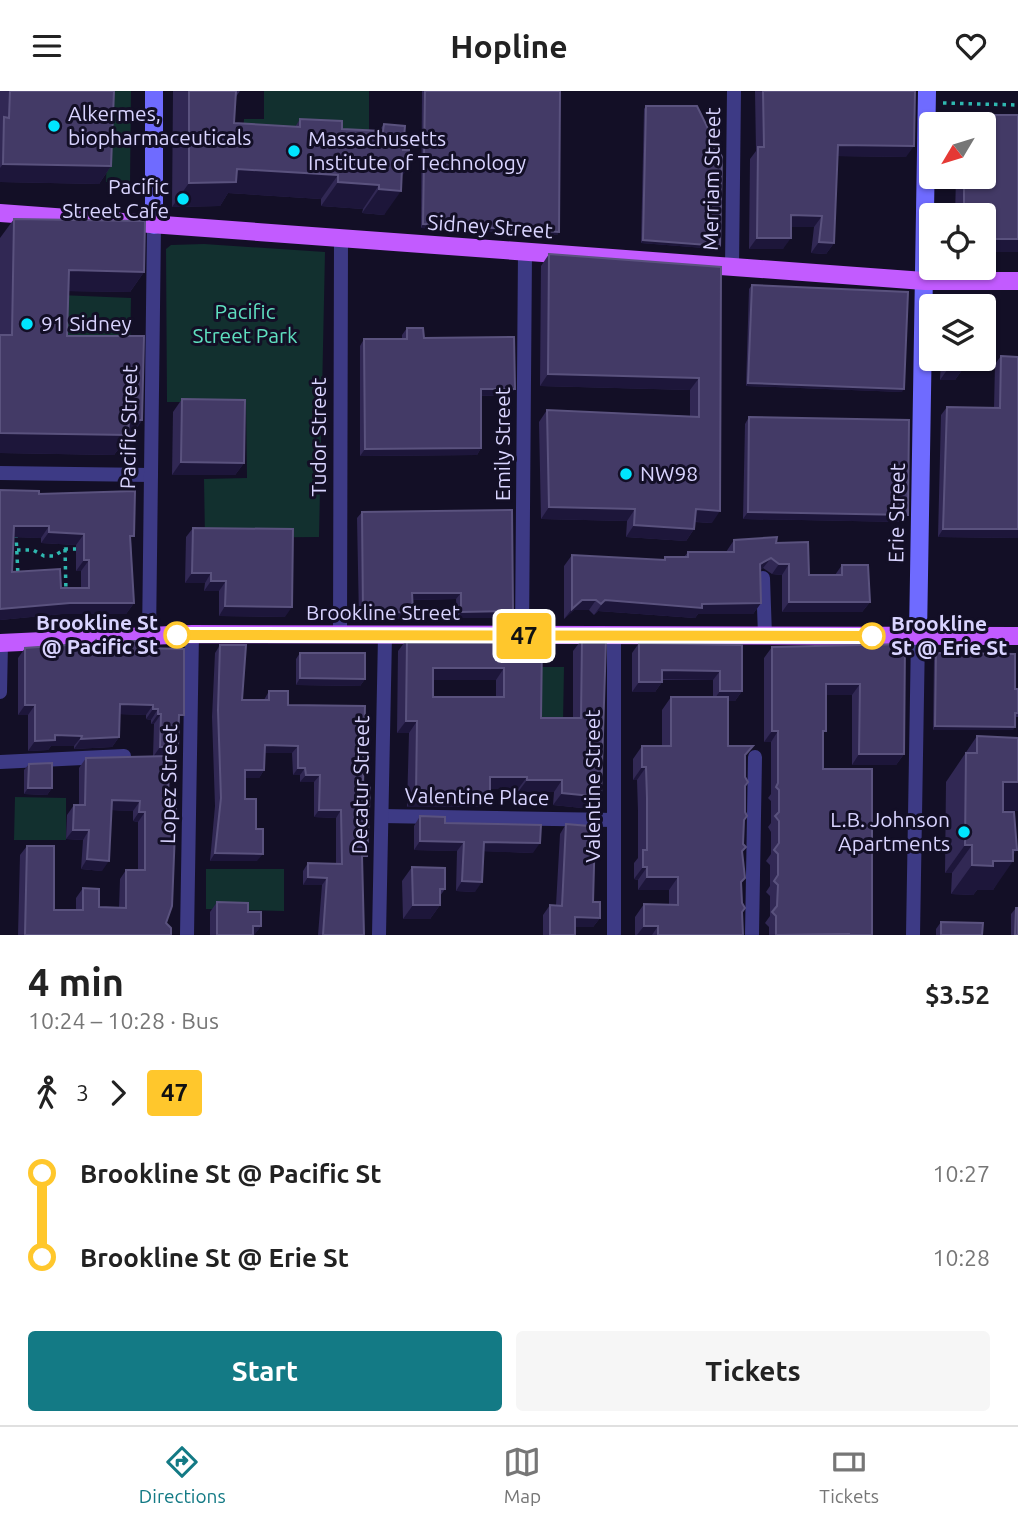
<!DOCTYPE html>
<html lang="en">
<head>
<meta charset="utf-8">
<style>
  :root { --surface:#fff; --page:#f6f6f6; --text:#222; --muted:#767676; --line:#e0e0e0; --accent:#137a85 }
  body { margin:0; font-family:Ubuntu,sans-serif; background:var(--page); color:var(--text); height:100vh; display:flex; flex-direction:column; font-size:26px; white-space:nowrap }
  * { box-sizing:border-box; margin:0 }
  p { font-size:23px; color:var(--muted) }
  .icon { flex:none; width:38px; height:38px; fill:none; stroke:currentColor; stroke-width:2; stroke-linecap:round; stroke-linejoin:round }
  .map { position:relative; height:844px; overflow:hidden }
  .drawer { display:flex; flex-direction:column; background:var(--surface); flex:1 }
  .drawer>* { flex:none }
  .badge { padding:0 14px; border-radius:5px; font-size:24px; line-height:46px }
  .needle { width:46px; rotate:232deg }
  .buttons { position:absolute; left:919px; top:21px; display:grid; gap:14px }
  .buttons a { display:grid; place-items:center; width:77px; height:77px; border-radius:7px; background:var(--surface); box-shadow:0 2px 5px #0004; font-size:35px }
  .map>.badge { position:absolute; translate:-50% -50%; box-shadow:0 0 0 4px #fff }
  .legs { display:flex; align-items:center; gap:10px; height:77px; padding:0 28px; font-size:23px }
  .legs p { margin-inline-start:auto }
  .summary { display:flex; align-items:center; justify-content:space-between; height:119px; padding:0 28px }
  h1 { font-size:38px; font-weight:600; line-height:52px }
  .cta { display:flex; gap:14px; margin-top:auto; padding:14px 28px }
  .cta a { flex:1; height:80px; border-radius:7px; background:var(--accent); color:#fff; font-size:28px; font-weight:600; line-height:80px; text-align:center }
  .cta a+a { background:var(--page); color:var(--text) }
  ul { padding:0 28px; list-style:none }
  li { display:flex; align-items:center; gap:24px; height:84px; font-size:26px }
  li i { display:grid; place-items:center; width:10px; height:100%; margin:0 9px; background:currentColor }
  li i::after { content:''; width:18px; height:18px; margin:-9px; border:5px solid; border-radius:50%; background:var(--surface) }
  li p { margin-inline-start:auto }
  li:first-child i { background:linear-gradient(#0000 50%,currentColor 0) }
  li:last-child i { background:linear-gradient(currentColor 50%,#0000 0) }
  header { display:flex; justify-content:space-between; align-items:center; height:91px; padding:0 28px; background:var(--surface); font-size:32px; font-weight:600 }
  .tab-bar { display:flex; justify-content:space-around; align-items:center; height:98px; border-top:2px solid var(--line); background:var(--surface); font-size:19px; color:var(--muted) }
  .tab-bar a { display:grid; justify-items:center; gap:4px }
  .tab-bar .selected { color:var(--accent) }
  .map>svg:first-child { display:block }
  .green { fill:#12302f }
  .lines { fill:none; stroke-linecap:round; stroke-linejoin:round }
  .path { stroke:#2fb8b0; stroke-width:3.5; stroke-dasharray:3.5 5; stroke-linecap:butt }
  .street { stroke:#3d3a85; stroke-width:14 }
  .secondary { stroke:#6f6bff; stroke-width:18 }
  .primary { stroke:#c25bff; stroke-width:18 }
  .wall { fill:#312854; fill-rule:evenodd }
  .shaded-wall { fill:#1d163a }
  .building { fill:#433a66; stroke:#5a527e; stroke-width:2; fill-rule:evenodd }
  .line-1-casing { stroke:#fff; stroke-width:16 }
  .line-1 { stroke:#ffc72c; stroke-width:10 }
  .poi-dot { fill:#00e5ff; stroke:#130f26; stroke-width:2.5 }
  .stop-1-dot { fill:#fff; stroke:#ffc72c; stroke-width:3.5 }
  .labels { text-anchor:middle; stroke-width:6; stroke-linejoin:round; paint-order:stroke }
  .poi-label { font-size:21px; fill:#d9d4ff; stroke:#130f26; text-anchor:start }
  .street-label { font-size:21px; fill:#d9d4ff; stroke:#130f26 }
  .park-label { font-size:21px; fill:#5fe0c0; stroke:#130f26 }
  .stop-label { font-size:21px; font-weight:bold; fill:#d9d4ff; stroke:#130f26; text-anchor:end }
</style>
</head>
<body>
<header><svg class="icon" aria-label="menu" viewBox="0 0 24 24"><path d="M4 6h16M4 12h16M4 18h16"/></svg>Hopline<svg class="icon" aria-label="heart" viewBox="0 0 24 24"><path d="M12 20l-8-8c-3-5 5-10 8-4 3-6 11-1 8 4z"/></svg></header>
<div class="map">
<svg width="1018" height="844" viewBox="0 0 1018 844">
  <rect width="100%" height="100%" fill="#130f26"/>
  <g class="green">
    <path d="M109,0h22l-1,93 -24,-2z"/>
    <path d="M264,0h105v56l-126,-12 1,-16h20z"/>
    <path d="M204,153l121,8 -6,285 -114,1 -1,-59 43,-1 -1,-76h-79l-1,-153 5,-4z"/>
    <path d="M60,204l71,3 -1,53 -71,-4z"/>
    <path d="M540,576h24l-1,55 -24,-1z"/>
    <path d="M15,706l51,1v42h-52z"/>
    <path d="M206,778h78v42l-78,-2z"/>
  </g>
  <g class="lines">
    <g class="path">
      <path d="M943,12l75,2"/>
      <path d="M16,443l2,42"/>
      <path d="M65,458l1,44"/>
      <path d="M0,459h33l11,6h10l11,-7h14"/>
    </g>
    <g class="street">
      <path d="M732,176l2,-176"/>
      <path d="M0,382l151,2"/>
      <path d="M763,487l2,58"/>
      <path d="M340,545l1,-397"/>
      <path d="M522,545l3,-384"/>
      <path d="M149,548l5,-414"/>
      <path d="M0,601l1,-49"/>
      <path d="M0,671l124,-6"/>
      <path d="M382,725l232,4"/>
      <path d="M187,844l5,-301"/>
      <path d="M379,844l6,-299"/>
      <path d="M614,844v-299"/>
      <path d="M752,844l3,-178"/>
      <path d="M913,844l5,-299"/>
    </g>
    <g class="secondary">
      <path d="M154,134v-134"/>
      <path d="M918,545l9,-545"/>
    </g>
    <g class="primary">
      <path d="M0,122l924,68h94"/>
      <path d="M0,552l192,-9 826,2"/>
    </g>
  </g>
  <g class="wall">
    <path d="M0,0h114l-3,75 -12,18 -99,-2z"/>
    <path d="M173,0h67l-5,7 -1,25 61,4 5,-8 42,10 37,2 5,-7 18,53 -18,38 -22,-2 1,-4 -42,-3v-7l-93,-6 -8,13 -48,1z"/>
    <path d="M422,0h138l-1,141 -2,3 -136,-7z"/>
    <path d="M755,0h160l-9,66 -69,-1 -3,87 -8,11 -15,-1 3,-26h-23l-8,22h-34l1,-90 6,-8z"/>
    <path d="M646,15l71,143 -76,-6 3,-134z"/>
    <path d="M974,24h44v137h-34v-37h-29l1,-38h28v-53h-17z"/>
    <path d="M14,128l130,53 -14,20 -61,-1 -2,45 75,84 -14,21 -3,-1 -11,15 -114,-2v-215z"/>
    <path d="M549,163l172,13 -9,256 -17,-1 -1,7 -8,12 -60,-4 1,-16 -86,-2 -2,-97 8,-12 143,6v-26l-150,-4 1,-120z"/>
    <path d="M752,194l150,107 -156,-6 3,-97z"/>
    <path d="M949,209l43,1 -2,57 -6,10 -22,-1v3l-7,10h-15l1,-21h43v-53h-39z"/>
    <path d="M407,237l103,67 -29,1v52l-4,7 -117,1v-110l4,-7h38v-4z"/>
    <path d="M1001,265l17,1v181l-80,-1 3,-122 6,-8 47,1 1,-44z"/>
    <path d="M182,308l62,64 -9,12h-63l1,-63z"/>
    <path d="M749,326l159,98 -5,7 -160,-3 2,-95z"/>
    <path d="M0,399l39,4 92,46 3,63 -8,11h-64l-62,6zM14,446l27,1v5l35,2v26h5v17h-20l-49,-16z"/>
    <path d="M362,421l146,106h-51l-1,-19 -44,1 -4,19h-49l-2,-101z"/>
    <path d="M193,437l92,89 -66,-1v-25h-15l1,-8h-20l1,-46z"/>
    <path d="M734,449l42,3 33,32h26l7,-10 28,37 -8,10h-80v-37l-10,-1 -9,-6 -3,2 1,33 -8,11h-55l-3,4 -97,-7 -4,4 -5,-5h-15l-10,9v-53l8,-11 91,5 2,-3h19l4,-5h38z"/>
    <path d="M407,548l135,2 -1,77h32v-67l9,-12 19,158 -9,12 -39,-4 1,-13h-36v-3h-28l-8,18h-75l2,-74h-12l1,-82zM433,589h63v17h-63z"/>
    <path d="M125,550l18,7 36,74 -1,25 -7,10h-2l-3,166 5,12h-153l2,-80 7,-9 27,64h22v-12l7,-10 16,19 20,1 1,-29 6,-9h12v-48l-5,-1v-10l-21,-1 -10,61 -21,-2 2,-29 -17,-1 1,-24 7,-10h5v-37l7,-10 67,-2 1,-32h-3v-4l-5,-1v-4l-26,-1 -1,23 -7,10 -38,2v-3h-23l-3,4 -20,1v-36h-10v-57l7,-10 93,3z"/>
    <path d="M639,552l103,2v46l-7,10h-7v45l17,11 -2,87 3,3 -4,6 3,25 -4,5 2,52h-108v-18l9,-13 25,1v-15h-31v-10l-4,-1v-16l4,-5v-47l-1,-31h-4v-21l9,-13h20v-36l9,-13h42v-17h-51v2l-7,10h-23v-39z"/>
    <path d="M905,553l-1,110 -8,11h-44v-70h-26l-3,41v33l49,166h-103v-8l-4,-4 5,-7v-20l-4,-4 4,-6v-21l-4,-4 5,-7v-22l-3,-5 3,-4v-22l-3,-3 3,-4v-52h-7v-84l8,-11z"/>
    <path d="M220,554l22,55h22l5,-9 19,14 77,1 -3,156 2,73h-46l4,-50h-19v-14l5,-8 28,1v-46l-22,-1v-35h-14v-7h-7l-1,-22h-27l-1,17 -5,8h-14v21l11,30 1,32h-47l5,-55 -3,-89 3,-64z"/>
    <path d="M300,562l65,26 -5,7 -64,-1v-26z"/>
    <path d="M936,562l79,36h3v28h-3l-2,13h-80l1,-74z"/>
    <path d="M977,645l26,75 10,44 -20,35h-16l-4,5 -22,-1 1,-21h-7l1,-91z"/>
    <path d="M29,673l23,24 -5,7 -23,-1v-24z"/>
    <path d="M420,725l25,7 88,30 -50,-2 -8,41 -19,-1 1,-40 -43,-1v-24z"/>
    <path d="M566,733l22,6 5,72 7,16 -7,9h-18v8h-32v-20l7,-10h6l4,-71z"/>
    <path d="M412,776l33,22 -5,7v9l-10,14h-27l-1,-38z"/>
    <path d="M217,811l31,10 13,14 -7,9h-44v-23z"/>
    <path d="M1016,817l2,27h-7v-21z"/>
    <path d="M941,831l41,13h-46v-6z"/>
  </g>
  <g class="shaded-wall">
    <path d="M838,54l76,1 -8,11 -76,-1z"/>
    <path d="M3,73l108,2 -12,18 -99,-2v-14z"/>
    <path d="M402,77h6l-16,22 9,1 -17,24 -22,-2 17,-24z"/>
    <path d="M237,78l101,6 -17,24 -93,-6 -8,13 -48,1 17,-24z"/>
    <path d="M338,91l41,3 -16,24 -42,-3z"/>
    <path d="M791,124l31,1 -8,11h-30z"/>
    <path d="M423,133l136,8 -2,3 -136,-7z"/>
    <path d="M757,147h34l-8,11h-34z"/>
    <rect x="984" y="148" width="34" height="13"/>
    <path d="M643,149l77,6 -3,3 -76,-6z"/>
    <path d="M819,151l15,1 -8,11 -15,-1z"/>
    <path d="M69,179l75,2 -14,20 -75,-1z"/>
    <path d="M984,267h6l-6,10 -29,-1 6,-8z"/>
    <path d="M947,279h15l-7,10h-15z"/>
    <path d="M548,283l151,4 -9,12 -150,-4z"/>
    <path d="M748,292l156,6 -2,3 -156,-6z"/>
    <path d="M481,298h34l-5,6 -34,1z"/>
    <path d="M129,329h13l-14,21 -3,-1 -11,15 -114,-2v-20z"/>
    <path d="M481,357l-4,7 -117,1 5,-7z"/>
    <path d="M181,371l63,1 -9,12h-63z"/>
    <path d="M549,416l86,2 -8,12 -86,-2z"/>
    <path d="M696,418l24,2 -8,12 -25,-2z"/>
    <path d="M748,421l160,3 -5,7 -160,-3z"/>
    <path d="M634,434l60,4 -8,12 -60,-4z"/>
    <path d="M14,435h35l-8,12 -34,-1z"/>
    <path d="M943,438h75v9l-80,-1z"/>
    <path d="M49,441l35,2 -8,11 -35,-2z"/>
    <path d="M771,467l-8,10 -10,6 7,-10z"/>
    <path d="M84,469h5l-8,11h-5z"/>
    <path d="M779,473h10l-7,11 -10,-1z"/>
    <path d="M192,482h19l-6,10h-20z"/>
    <path d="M211,490h15l-7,10h-15z"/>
    <path d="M412,502h49l-5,6 -48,1z"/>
    <path d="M582,509h14l-7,10h-15l-10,9 8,-10z"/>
    <path d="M605,509l97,4 59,-1 -8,11h-55l-3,4 -97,-7 -4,4z"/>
    <path d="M789,511h81l-8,10h-80z"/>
    <path d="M70,512h64l-8,11h-64l-62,6v-11z"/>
    <path d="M225,515l67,1 -7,10 -66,-1z"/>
    <path d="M513,520l-5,7h-51l4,-6z"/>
    <path d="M413,521l-5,7h-49l4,-6z"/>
    <path d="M433,577h71l-8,12h-71z"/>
    <path d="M662,579l58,1 -7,9 -58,-1z"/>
    <path d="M300,587l65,1 -5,7 -64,-1z"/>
    <path d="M639,591h23l-7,10h-23z"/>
    <path d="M826,593h34l-8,11h-34z"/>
    <path d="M720,600h22l-7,10h-22z"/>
    <path d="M120,613l33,1 -7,10 -33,-1z"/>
    <path d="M25,614h10l-7,10h-10z"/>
    <path d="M153,618h5l-7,11 -5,-1z"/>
    <path d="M158,623h3l-7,10h-3z"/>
    <path d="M406,630h11l-8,12h-12z"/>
    <path d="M935,635l80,1 -2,3h-80z"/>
    <path d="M772,640h6l-7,11h-7z"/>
    <path d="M55,644l27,1 -8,10h-23l-3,4 -20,1 7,-10z"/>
    <path d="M119,646l-7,10 -38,2 7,-10z"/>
    <path d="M265,654l33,1 -6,7h-32z"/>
    <path d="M160,656h18l-7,10h-18z"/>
    <path d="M859,663h45l-8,11h-44z"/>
    <path d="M642,676h4l-9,13h-4z"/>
    <path d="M298,677h7l-5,7h-7z"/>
    <path d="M245,679h19l-5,8h-19z"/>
    <path d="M306,684h14l-6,7h-14z"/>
    <path d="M490,686h37l-9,12h-36z"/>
    <path d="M527,689h35l-8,12h-36z"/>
    <path d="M1003,691h15v29l-35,-1z"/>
    <path d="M28,697h24l-5,7 -23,-1z"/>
    <path d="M562,702l39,4 -9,12 -39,-4z"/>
    <path d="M416,704h74l-8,12h-75z"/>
    <path d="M112,709l28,1 -7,10 -27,-1z"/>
    <path d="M319,719h22l-5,8 -22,-1z"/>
    <path d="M139,721h6l-7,10 -5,-1z"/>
    <path d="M73,739h16l-6,10 -17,-1z"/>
    <path d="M420,750l44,1 -7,9 -43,-1z"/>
    <path d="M484,751l56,1 -7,10 -56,-2z"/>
    <path d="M965,754h7l-20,28h-7z"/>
    <path d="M1013,759h4l-8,11h4l-20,29h-16l-4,5 -22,-1 21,-29 21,-4z"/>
    <path d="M215,762l48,1 -6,7h-47z"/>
    <path d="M87,768l22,2 -7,10 -21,-2z"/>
    <path d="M643,776h4l-9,13 -4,-1z"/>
    <path d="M308,786l19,1 -5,7h-19z"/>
    <path d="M647,786h31l-9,13h-31z"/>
    <path d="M462,790l20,1 -7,10 -19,-1z"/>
    <path d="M413,814h27l-10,14h-27z"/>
    <path d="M575,826l25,1 -7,9h-25z"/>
    <path d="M253,835h8l-7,9h-7z"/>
    <path d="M644,835h14l-6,9h-15z"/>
    <path d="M817,843h32l-1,1h-31z"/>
  </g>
  <g class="building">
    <path d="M10,0h104l-3,75 -108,-2 1,-47 5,1z"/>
    <path d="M189,0h47l-2,32 66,4v-8l42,2v8l41,2 1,-7 21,2 -2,24h6l-1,18h-6l-1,23 -22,-2v-4l-41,-3v-7l-101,-6 -1,13 -47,1z"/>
    <path d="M425,0h135l-1,141 -136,-8z"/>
    <path d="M763,0h152l-1,55 -76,-1 -4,98 -15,-1 3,-26 -31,-1v23h-34l1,-91h6z"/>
    <path d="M646,15h51l25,51 -2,89 -77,-6z"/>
    <path d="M974,24h44v124h-34v-24h-20v-38h20v-53h-10z"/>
    <path d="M14,128l131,2 -1,51 -75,-2 -2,66h77l-2,84h-13l-1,15 -128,-2v-98h12z"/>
    <path d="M549,163l172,13 -1,244 -24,-2 -2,20 -60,-4 1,-16 -86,-2 -2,-97 152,7v-39l-151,-4z"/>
    <path d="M752,194l156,7 -4,97 -156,-6z"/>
    <path d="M949,209l43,1 -2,57h-6v-52h-35z"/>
    <path d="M407,237h16l1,10 90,-1 1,52h-34v59l-116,1 -1,-110h43z"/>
    <path d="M1001,265l17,1v172h-75l4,-122 53,1z"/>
    <path d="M948,268h14v11h-15z"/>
    <path d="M182,308l63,1 -1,63 -63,-1z"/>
    <path d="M749,326l160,3 -1,95 -160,-3z"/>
    <path d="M0,399l39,1v3l96,-3 -1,45h-4l4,67h-64l-70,6zM14,435h35v6l35,2v26h5v28h-28l-1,-19 -48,3z"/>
    <path d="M512,419l1,101 -52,1v-19h-49l1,19 -50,1 -1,-101z"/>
    <path d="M193,437l100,1 -1,78 -67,-1 1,-25h-15v-8h-19z"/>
    <path d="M777,446l-1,6 32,-1 1,33h33v-10h26l2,37h-81v-38h-10l-8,-6 -11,6 1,39 -59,1v4l-97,-8 -4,4 -5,-4h-14l-10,9v-54l93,5v-3h23v-5h46v-12z"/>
    <path d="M407,548l135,2 -1,77h40l1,-79 24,1 -5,157 -39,-4v-13h-35v-3h-37v18h-74l1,-74h-11zM433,577h71v29h-71z"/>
    <path d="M96,549l7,11h22v-10h18v7l41,1v66h-5l-1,32h-18l1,-33h-3v-5h-5v-4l-33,-1 -1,33 -38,2 1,-3 -27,-1v5l-20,1v-36h-10v-57l55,-4 7,5z"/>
    <path d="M639,552l103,2v46h-22v-20l-58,-1v12h-23z"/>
    <path d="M905,553l-1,110h-45l1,-70h-34v47h-3v38h49v166h-23v-1l-73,1v-19l-4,-4 5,-6 1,-21 -4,-4 4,-6v-21l-4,-4 5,-7v-22l-4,-5 4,-4v-22l-3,-3 2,-4v-52h-6v-84z"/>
    <path d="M220,554h26l-4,55h27v-9h19v14l77,1 -2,80h7l-3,70h-5l2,79h-41l4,-57 -19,-1v-14l34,1 -1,-54h-22l1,-35h-14l-1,-7h-7v-22l-33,-1 -1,25h-19v29h11v30h7v25l-48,-1 6,-55 -3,-88z"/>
    <path d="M300,562h65v26l-65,-1z"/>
    <path d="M936,562l79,1v35h3v24h-3v14l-80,-1z"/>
    <path d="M671,606h57v49h25l-8,9v22l3,5 -3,4v26l2,4 -3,4 -1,24 3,3 -4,4 3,27 -4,4 1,21 3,5 -3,4 1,23h-85v-9h-14v-22l34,1v-28h-31v-10h-4v-17h4v-52l-1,-31h-4v-21h29z"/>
    <path d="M977,645l41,2v44h-15v30h11l3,38h-4v11h-20v5l-21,-1v-20h-7l1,-92h11z"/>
    <path d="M169,665l-1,49 8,1 -4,100 -6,17 5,5v7h-146l2,-89h27v64h29v-22l16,1v18l27,1v-38h19v-58h-6l1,-11 -28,-1 -3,61 -22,-2 2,-29h-16l1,-25h11l1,-47z"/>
    <path d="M52,672v25h-24l1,-24z"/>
    <path d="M420,725l25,1v6l96,2 -1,18 -56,-1 -2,40 -20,-1 2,-39 -44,-1z"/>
    <path d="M566,733l23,2 -1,4h7l-2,72h7v16l-25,-1v18h-25v-30l12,1z"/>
    <path d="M412,776l33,1v21h-5v16h-27z"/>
    <path d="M217,811l31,1v9h13v14h-8v9h-36z"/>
    <path d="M1016,817h2v27h-3z"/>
    <path d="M941,831l42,1 -1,12h-41z"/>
  </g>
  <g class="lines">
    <g class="line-1-casing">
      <path id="line-1" d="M177,544l695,1"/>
    </g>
    <use href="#line-1" class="line-1"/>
  </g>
  <g class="poi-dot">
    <circle cx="54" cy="35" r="7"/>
    <circle cx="294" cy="60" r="7"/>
    <circle cx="183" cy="108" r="7"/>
    <circle cx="27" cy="233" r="7"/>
    <circle cx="626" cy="383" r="7"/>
    <circle cx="964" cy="741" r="7"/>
  </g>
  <g class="stop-1-dot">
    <circle cx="177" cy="544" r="12"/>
    <circle cx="872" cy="545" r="12"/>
  </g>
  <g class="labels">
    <g class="poi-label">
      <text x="68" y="30">Alkermes,<tspan x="68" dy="24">biopharmaceuticals</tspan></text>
      <text x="308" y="55">Massachusetts<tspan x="308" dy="24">Institute of Technology</tspan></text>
      <text x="169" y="103" text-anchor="end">Pacific<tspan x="169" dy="24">Street Cafe</tspan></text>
      <text x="41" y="240">91 Sidney</text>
      <text x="640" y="390">NW98</text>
      <text x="950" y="736" text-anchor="end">L.B. Johnson<tspan x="950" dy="24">Apartments</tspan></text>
    </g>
    <g class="street-label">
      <text transform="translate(712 88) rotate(-89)" y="7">Merriam Street</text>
      <text transform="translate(490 136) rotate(4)" y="7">Sidney Street</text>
      <text transform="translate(129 336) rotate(-89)" y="7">Pacific Street</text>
      <text transform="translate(319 346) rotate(-90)" y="7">Tudor Street</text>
      <text transform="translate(503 353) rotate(-90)" y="7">Emily Street</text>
      <text transform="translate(897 422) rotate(-89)" y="7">Erie Street</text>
      <text x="383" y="529">Brookline Street</text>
      <text transform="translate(169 693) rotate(-89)" y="7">Lopez Street</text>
      <text transform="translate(361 694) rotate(-89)" y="7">Decatur Street</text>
      <text transform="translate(593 695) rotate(-90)" y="7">Valentine Street</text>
      <text transform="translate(477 706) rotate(1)" y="7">Valentine Place</text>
    </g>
    <g class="park-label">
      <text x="245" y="228">Pacific<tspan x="245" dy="24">Street Park</tspan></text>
    </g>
    <g class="stop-label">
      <text x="158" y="539">Brookline St<tspan x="158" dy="24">@ Pacific St</tspan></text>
      <text x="891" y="540" text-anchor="start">Brookline<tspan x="891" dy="24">St @ Erie St</tspan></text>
    </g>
  </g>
</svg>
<div class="buttons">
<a><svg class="needle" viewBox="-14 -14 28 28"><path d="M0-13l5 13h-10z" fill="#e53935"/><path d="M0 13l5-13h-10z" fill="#767676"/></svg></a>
<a><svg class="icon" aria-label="locate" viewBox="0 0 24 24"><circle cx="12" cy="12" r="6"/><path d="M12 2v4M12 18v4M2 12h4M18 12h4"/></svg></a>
<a><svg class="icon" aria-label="layers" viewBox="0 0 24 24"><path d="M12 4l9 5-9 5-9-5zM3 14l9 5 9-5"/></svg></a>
</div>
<b class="badge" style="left:524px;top:545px;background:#ffc72c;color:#111">47</b>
</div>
<section class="drawer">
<div class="summary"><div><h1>4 min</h1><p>10:24 – 10:28 · Bus</p></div><b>$3.52</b></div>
<div class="legs"><svg class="icon" aria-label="walk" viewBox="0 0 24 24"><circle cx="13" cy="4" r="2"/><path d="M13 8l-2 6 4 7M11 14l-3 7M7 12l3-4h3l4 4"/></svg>3<svg class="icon" aria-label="forward" viewBox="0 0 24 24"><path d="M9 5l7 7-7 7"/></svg><b class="badge" style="background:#ffc72c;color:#111">47</b></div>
<ul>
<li><i style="color:#ffc72c"></i><b>Brookline St @ Pacific St</b><p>10:27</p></li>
<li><i style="color:#ffc72c"></i><b>Brookline St @ Erie St</b><p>10:28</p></li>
</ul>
<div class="cta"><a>Start</a><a>Tickets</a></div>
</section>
<nav class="tab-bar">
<a class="selected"><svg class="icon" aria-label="directions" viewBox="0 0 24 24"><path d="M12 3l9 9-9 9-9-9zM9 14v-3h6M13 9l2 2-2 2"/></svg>Directions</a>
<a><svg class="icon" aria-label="map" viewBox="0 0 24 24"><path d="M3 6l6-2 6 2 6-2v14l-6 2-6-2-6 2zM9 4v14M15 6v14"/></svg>Map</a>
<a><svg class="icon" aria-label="tickets" viewBox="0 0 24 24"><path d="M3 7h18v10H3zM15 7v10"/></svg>Tickets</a>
</nav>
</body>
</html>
